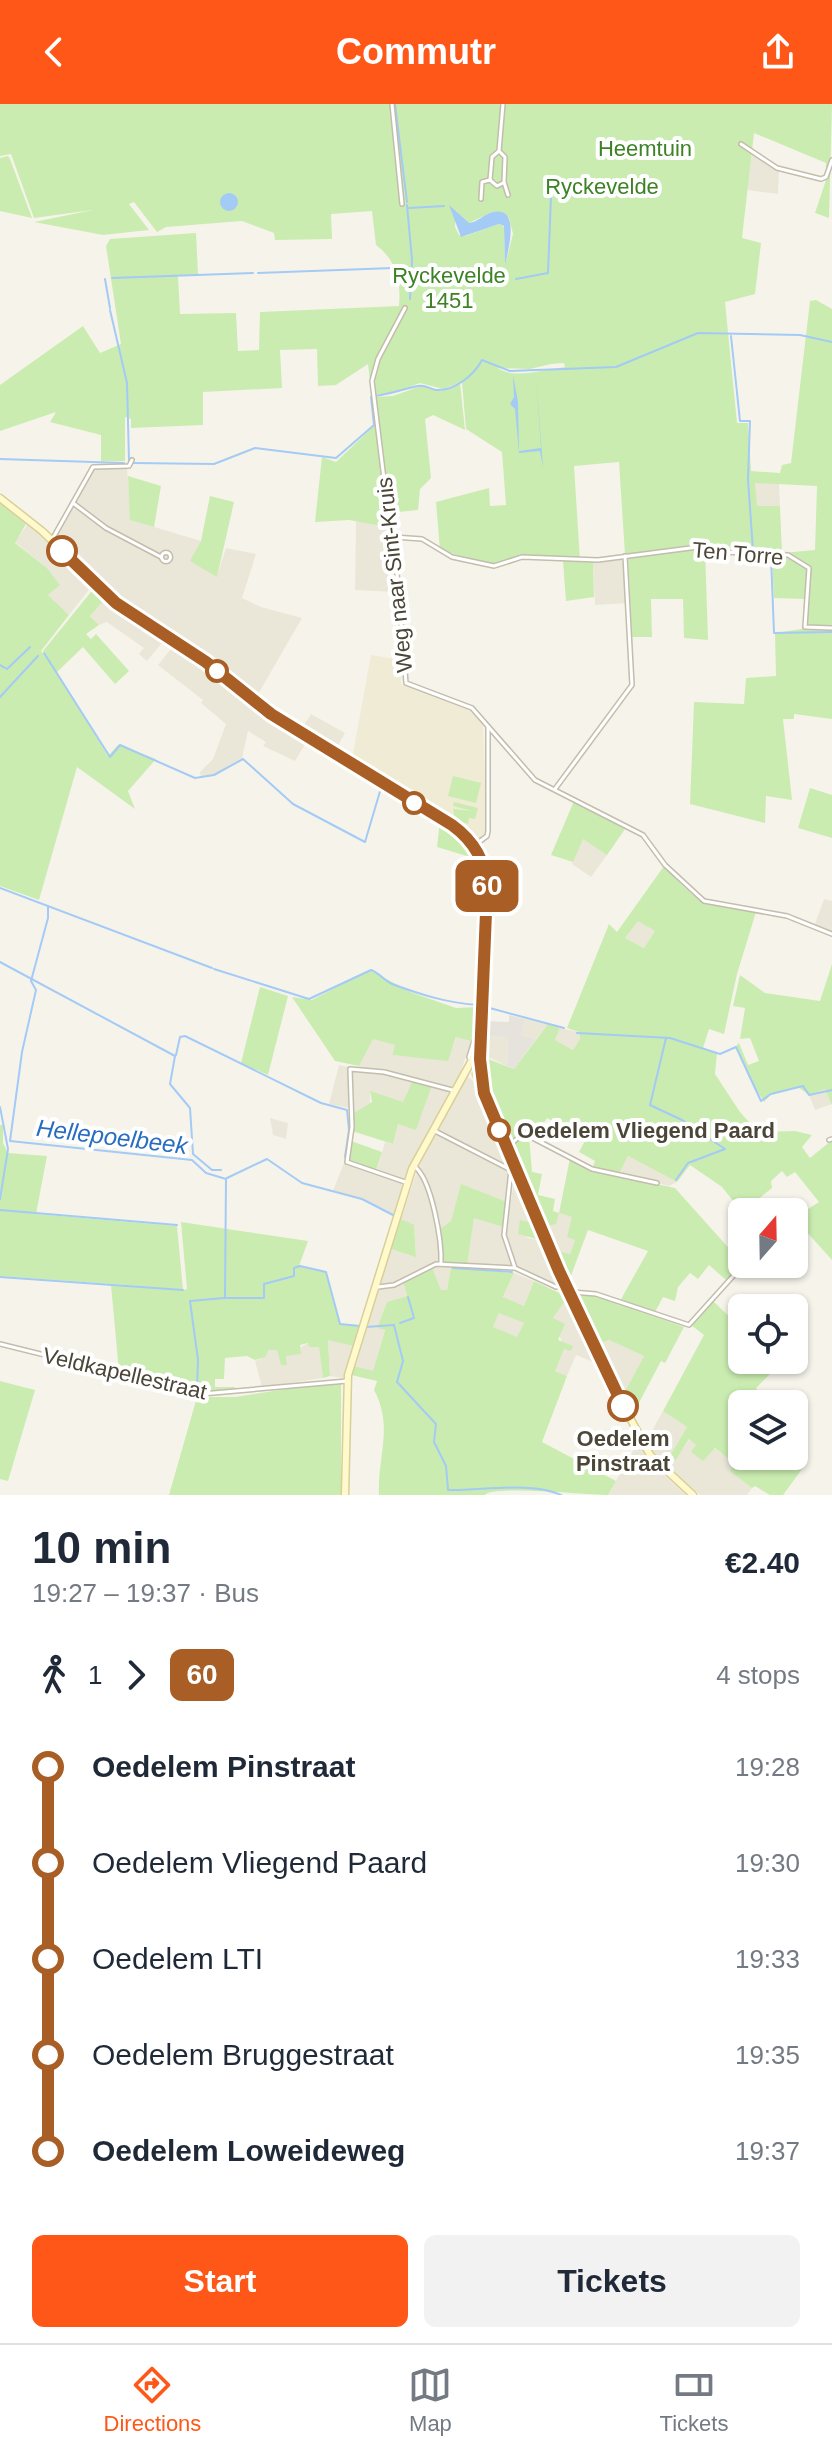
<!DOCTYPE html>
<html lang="en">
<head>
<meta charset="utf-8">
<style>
  :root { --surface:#fff; --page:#f2f2f3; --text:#1f2937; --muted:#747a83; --line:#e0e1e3; --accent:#ff5718 }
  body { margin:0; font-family:Helvetica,sans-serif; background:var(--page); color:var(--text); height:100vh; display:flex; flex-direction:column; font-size:30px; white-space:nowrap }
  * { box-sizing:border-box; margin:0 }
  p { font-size:26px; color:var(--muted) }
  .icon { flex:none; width:44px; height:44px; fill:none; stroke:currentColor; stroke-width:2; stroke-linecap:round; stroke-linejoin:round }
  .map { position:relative; height:1391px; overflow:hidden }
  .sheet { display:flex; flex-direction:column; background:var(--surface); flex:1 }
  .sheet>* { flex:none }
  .badge { padding:0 16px; border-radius:12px; font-size:28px; line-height:52px }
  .needle { width:52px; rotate:20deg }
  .tools { position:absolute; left:728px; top:1094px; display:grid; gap:16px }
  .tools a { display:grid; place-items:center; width:80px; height:80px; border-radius:12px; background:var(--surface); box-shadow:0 2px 6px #0004; font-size:40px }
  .map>.badge { position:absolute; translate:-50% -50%; box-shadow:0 0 0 4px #fff }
  .legs { display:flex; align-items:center; gap:12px; height:88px; padding:0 32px; font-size:26px }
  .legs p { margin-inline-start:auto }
  .summary { display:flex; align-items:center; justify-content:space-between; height:136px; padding:0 32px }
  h1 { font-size:44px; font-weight:700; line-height:60px }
  .action { display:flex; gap:16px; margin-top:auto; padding:16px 32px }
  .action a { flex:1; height:92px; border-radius:12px; background:var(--accent); color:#fff; font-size:32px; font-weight:700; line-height:92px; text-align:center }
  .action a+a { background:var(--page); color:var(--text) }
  ul { padding:0 32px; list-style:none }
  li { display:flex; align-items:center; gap:28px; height:96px; font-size:30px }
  li i { display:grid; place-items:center; width:12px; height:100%; margin:0 10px; background:currentColor }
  li i::after { content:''; width:20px; height:20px; margin:-10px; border:6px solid; border-radius:50%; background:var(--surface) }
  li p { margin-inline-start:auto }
  li:first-child i { background:linear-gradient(#0000 50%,currentColor 0) }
  li:last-child i { background:linear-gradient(currentColor 50%,#0000 0) }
  header { display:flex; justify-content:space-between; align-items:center; height:104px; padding:0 32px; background:var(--accent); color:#fff; font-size:36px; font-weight:700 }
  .tab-bar { display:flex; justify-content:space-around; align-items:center; height:112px; border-top:2px solid var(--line); background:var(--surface); font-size:22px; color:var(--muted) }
  .tab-bar a { display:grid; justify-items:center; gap:4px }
  .tab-bar .on { color:var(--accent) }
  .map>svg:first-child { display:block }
  .residential { fill:#eae7d8 }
  .industrial { fill:#e6e3dc }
  .education { fill:#f0ebd4 }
  .green { fill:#caecb1; fill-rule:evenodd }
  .water { fill:#a4caf6 }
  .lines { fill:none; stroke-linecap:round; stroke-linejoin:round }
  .stream { stroke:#a4caf6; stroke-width:2 }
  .minor-casing { stroke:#c3bdac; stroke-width:6 }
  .secondary-casing { stroke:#d9cf98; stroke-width:9 }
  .minor { stroke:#fff; stroke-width:3 }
  .secondary { stroke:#fff9cb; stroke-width:6 }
  .line-1-casing { stroke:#fff; stroke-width:18 }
  .line-1 { stroke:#a85e24; stroke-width:12 }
  .stop-1-dot { fill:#fff; stroke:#a85e24; stroke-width:4 }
  .labels { text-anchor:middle; stroke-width:8; stroke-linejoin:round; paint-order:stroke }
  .park-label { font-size:22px; fill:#3d8225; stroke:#fff }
  .street-label { font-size:22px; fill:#4b4637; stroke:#fff }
  .stop-label { font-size:22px; font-weight:bold; fill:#4b4637; stroke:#fff; text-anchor:start }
  .water-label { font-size:24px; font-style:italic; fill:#286dc0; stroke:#fff }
</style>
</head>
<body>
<header><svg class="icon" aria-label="back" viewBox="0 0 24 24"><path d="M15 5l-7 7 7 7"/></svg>Commutr<svg class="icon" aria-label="share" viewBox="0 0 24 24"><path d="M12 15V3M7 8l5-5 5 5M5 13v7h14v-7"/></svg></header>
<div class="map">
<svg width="832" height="1391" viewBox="0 0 832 1391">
  <rect width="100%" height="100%" fill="#f6f4ea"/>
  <g class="residential">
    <path d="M752,48l27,18 -1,24 -31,-4z"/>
    <path d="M95,363l32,1 4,52 70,21 16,35 9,-28 30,6 -14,44 19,9 41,11 -45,78 -58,-45 -72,-45 -66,-61 -5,-8z"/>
    <path d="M755,378l24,1 1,23h-24z"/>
    <path d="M356,417l33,5 6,66 -40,-2z"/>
    <path d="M28,420l23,17 39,41 1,5 -22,28 -21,-20 12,-10 -13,-17 -32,-26z"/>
    <path d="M622,453l6,46 -33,2 -2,-44z"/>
    <path d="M106,494l59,41 -18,22 -8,-7 5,-6 -37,-26 -8,3 -9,-9z"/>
    <path d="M174,541l133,96 -12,20 -32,-15 3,-4 -18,-11 -6,27 -29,17 -12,2 -1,-5 13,-13 13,-35 -25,-21 2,-3 -45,-35z"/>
    <path d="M311,610l34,19 -9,16 -34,-21z"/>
    <path d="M582,734l25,17 -16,22 -19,-13z"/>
    <path d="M824,795l8,2v31l-17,-8z"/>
    <path d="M638,816l17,11 -11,17 -19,-10z"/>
    <path d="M525,915l23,5 -12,15 -15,-4z"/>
    <path d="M560,924l19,4 1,7 -7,11 -18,-10z"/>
    <path d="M457,932l14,5 -10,30 18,15 33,84 -5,32 -46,-17 -10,36 -13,9 1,31 -49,24 -11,1 12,-37 25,7 -2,-30 -13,-7 21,-63 -2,-7 -14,31 -29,-10 8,-28 8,2 5,-20 18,5 -8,-39 -4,13 -34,-11v12l-20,12 -1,-8 -20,-4 10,-39 18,4 16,-31 22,7 -3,10 56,5z"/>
    <path d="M484,932l24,1 -1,29 -23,-11z"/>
    <path d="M825,984l7,16 -17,6 -6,-15z"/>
    <path d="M270,1014l18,5 -2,16 -13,-4z"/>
    <path d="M628,1052l49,26 -8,4 -49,-14z"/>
    <path d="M344,1059l61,21 -11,31 -23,-12 -38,-12z"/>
    <path d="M515,1073l20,47 -15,-3 7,17 17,3 20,45 -36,-11 -11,-9 -8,3 -42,-3 7,-49 32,11z"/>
    <path d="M559,1109l14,4 2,23 -5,15 -12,5 -14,-33z"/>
    <path d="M439,1161l12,3 -4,23 -6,-1 -9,-23z"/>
    <path d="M514,1169l20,8 -10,25 -21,-8z"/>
    <path d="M403,1177l4,15 -20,6 -10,26 8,1 -12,43 -19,-6 24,-76z"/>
    <path d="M568,1193l30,67 -22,-9 -9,21 -13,-5 10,-23 -11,-30z"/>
    <path d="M499,1208l25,11 -7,15 -24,-11z"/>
    <path d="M328,1235l25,7 -10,32 -13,-2z"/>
    <path d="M609,1236l35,16 -21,39 -27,-50z"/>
    <path d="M308,1239l11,3 4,32 -61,9 -7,-26 11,-4 1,-7h11l9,14 -1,-8z"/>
    <path d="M663,1307l24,16 -16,29 5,3 14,-20 6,6 18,3 22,16 -5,7 21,17 -5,7h-47l-46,-39 -8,-14z"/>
    <path d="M638,1338l17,25 31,28h-78z"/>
  </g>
  <path class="industrial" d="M509,911l16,4 -4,16 15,4 -22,30 -7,-3 1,-29 -24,-1 1,-15 24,1z"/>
  <path class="education" d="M371,551l30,5v24l68,23 14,16 4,107 -9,10 -20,-18 -106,-63z"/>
  <g class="green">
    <path d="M0,0h832l-3,114 -14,-5 11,-33v-17l-72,-30 -12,105 19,5 -6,51 -30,8 12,121h11l3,48 29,2 2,-8 9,-2 19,-162 6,-1 16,9v410l-38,-5v5h-11l9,81 -26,-4 -1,27 -75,-19 4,-102 50,2 2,-26 30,-2 -1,-43 33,-5v-60l-4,31 -30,-1 -2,-43 -72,-9 -75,9 -6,-93 -45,4 6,94 -54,-4 -33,9 -53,-15 -4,-48 53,-14 1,18 16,-1 -4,-53 -36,-23 -4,-47 -19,7 -23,-6 -26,10 -19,2 -4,-5 -3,-26 -32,21 -18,1 -1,-37 -37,1 2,38 -79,4v33l-72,3v-9l-6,-2v44h-24v-26l-51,-13 6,-10 -56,19v-46l83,-59 17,27 21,-9 -15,-98 4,-7 86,-6 2,41 -20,2 2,38 56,-1 2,38 21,-1 1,-38 139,-6c2,-25 -2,-45 -23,-61l-4,-34 -41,3 1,25 -57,1 -1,-7 -32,-12 -76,6 -9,5 -23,-30 -5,2 20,26 -46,5 -69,-13 59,-12 -59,8 -23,-64 -11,2zM456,106l2,7 11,6 23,-11 17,6 4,16 -8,31 -1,-38 -5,-3 -34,12 -6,-1 -4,-8zM551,260l13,-1 1,4c-19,2 -51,13 -67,1l32,1zM755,379l62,3 -2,64 -33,3 -2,-47h-23z"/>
    <path d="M8,52l2,3 22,59 -32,-7v-53z"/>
    <path d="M460,279l5,47 -32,-15 -8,4 6,59 -11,11 -2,21 -30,3 -1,14 -38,-7 -34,2 7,-65 14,5 41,-39 -1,-26 17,-1 28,-10 21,5z"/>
    <path d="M128,372l33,10 -7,41 -24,-7z"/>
    <path d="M210,392l24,6 -17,75 -27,-16 11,-20z"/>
    <path d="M0,399l26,21 -11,19 32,25 13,17 -12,10 21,20 -28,36 11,14 -9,-14 52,-64 11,11 -16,18 9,9 -13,9 5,5 5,-5 33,37 -14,13 -32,-37 -26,25 51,84 10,-11 38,14 -28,32 7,18 -58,-42 -38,133 -39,-14z"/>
    <path d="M699,444l6,1 3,91 -24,-2 -1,-39h-32l1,38h-20l-4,-82z"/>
    <path d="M563,457h30l1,36 -28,4z"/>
    <path d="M453,672l28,7 -5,20 -28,-7z"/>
    <path d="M810,684l22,7v43l-34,-10z"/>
    <path d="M574,697l51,28 -18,26 -24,-16 -10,23 -22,-7z"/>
    <path d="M454,698l24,6 -3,11 -6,-1 -1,6 -13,-4 -2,-11 19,2 -19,-5z"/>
    <path d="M440,717l24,17 16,22 -43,-13z"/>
    <path d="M664,762c37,41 40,39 92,46l-19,62 -13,60 -15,-5 -6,19 14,5 -2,21 25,38 18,20 37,-1 17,4 -10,12 8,11 22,-18v120l-38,-42 25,-16 -24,-30 -8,5 -5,-6 -11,10 1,7 -30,24 -20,-25 -32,-22 -13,17 -49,-26 -8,16 -15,1 70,15 68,76 -17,16 -17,-15 -11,14 -8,-6 -12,14 -3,14 -12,-4 -9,17 -34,-13 28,-50 -60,-21 -19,51 -11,-21 3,-8 9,2 5,-14 -8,-3 5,-20 -13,-4 -3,11 -12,3 -33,-79 8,-13 10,1 3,36 10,2 -4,21 17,4 -2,12 6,2 11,-55 22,11 3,-8 -16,-9 7,-13 -39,-21 -12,19 -14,-5 -11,13 -22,-54 -5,-34 31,12 34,-45 12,4 -5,12 18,10 7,-11 -1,-7 -12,-4 42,-104 8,8zM638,817l17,10 -11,17 -19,-10z"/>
    <path d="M832,860v141l-7,-16 -16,6 -11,-8 -27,7 -7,8 -15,-24 -13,-32 3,-3 9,22 11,-4 -9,-23 -10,1 5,-31 -12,-2 7,-31 25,18 55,8z"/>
    <path d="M369,866l44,23 43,15 23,-1 -8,34 -15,-4 -8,24 -56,-6 3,-10 -22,-6 -14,27 -24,-5 -43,-64 20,3z"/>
    <path d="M260,883l28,9 -20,79 -27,-12z"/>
    <path d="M413,976l19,5 -16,45 -18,-6 -5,20 -41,-13 -1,-16 21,-13 -2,-11 33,11z"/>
    <path d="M0,1021h3v18l5,10 39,3 -11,58 141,12 6,64 4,-1 -6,-67 127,19 -9,25 27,6 14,52 19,2 -6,20 -25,-6 2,36 -7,2 -4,-31h-10l-1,-4 -8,2 1,9 -15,2 1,9h-6l-4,-15h-9l-2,7 -11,3 -8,-4 -22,2 -1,21h-9v8h20v4h-37l-79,-19 -8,-87 29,1 -140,-10z"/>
    <path d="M351,1037l31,11 -6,19 -27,-9z"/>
    <path d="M461,1080l46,18 -4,25 -29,-9 -7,48 -25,-3 -1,-35 10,-7z"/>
    <path d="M401,1115l13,6 2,32 -25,-8z"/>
    <path d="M520,1116l17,4 7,17 -26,-7z"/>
    <path d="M432,1163l9,23h6l4,-22 63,5 -11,24 21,9 10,-25 34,16 -15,21 12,6 -7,16 15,6 -2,5 -7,-2 -9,22 12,5 -25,66 74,39 -8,14c-21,0 -115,-10 -123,0h-106c-2,-38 15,-68 -5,-105l3,-9 -26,-6 3,-9 19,5 12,-41 -8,-2 10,-26 20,-6 -4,-15zM499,1209l25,10 -7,14 -24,-10z"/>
    <path d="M574,1189l33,6 77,28 -19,36 -4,-2 -28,53 -10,-19 21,-39 -35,-16 -13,5z"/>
    <path d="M711,1195l31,30v31h32l5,5 -23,23 7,16h-21v52h49l11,13 -19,26h-13l-15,-9 -3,2 -22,-17 5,-7 -20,-16 -12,13 -12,-9 5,-7 -7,-6 -13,21 -6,-4 17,-29 -24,-16 41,-76 -13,-10z"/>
    <path d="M0,1277l35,9 -27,91 -8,-2z"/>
    <path d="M331,1278l10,2v111h-172l28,-98h38z"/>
  </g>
  <g class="water">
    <circle cx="229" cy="98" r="9"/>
    <path d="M449,101l20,18c9,-1 15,-9 24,-11 29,-6 14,41 12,54l-1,-40 -5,-2 -38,13z"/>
    <path d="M513,271l5,27 1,49 22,-3 -5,-72 7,92 -3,-17 -21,2 -4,-44 -5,-5 4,-7z"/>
  </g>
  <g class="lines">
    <g class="stream">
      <path d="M395,0l12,98"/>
      <path d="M407,101l5,55 -2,39"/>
      <path d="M409,104l35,-2"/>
      <path d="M258,169l135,-5"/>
      <path d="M112,174l141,-5"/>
      <path d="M105,175l5,29"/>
      <path d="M516,175l32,-6 3,-77"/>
      <path d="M110,206l17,73 2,78"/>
      <path d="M731,232l9,85h10l-2,58 5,72"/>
      <path d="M375,292c15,-2 28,-7 43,-10 7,-2 11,3 18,4 19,1 38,-15 46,-30l28,11 106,-4 82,-34 102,2 32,7"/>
      <path d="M0,355l124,4"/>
      <path d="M132,359l82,1 41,-16 81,10 38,-33 -3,-28"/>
      <path d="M753,451l18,1 3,77 58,-1"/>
      <path d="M44,549l66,104 10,-12 75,33 19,-3 29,-16 50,45 72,38 16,-54"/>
      <path d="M0,561l7,4 23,-22"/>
      <path d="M0,593l38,-41"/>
      <path d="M0,784l212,80"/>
      <path d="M48,802v12l-17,63 5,9 -14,62 -12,89 182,19 14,13 20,6 -1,119h39v-14l30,-8v-8l6,-2 26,6 14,52 20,2"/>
      <path d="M0,858l175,94 -5,28 20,24 3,46 19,16h9"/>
      <path d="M214,865l95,30 62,-29c8,3 13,10 21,14 30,11 55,19 87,21"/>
      <path d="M486,903l78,21"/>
      <path d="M577,929l93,5 50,16 16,-7 25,54 10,-7 32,-8 6,9 23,-5"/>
      <path d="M666,934l-16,67 32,15 43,29 -37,14 -12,17"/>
      <path d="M176,951l4,-18 5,-1 136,67 26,7 2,20 -4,27"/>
      <path d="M0,1003l8,42 -8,50"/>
      <path d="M227,1074l40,-19 35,24 60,16 31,16"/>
      <path d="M0,1106l177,15"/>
      <path d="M453,1164l59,4"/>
      <path d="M0,1173l183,13"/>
      <path d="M400,1219l14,-5 -6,-21"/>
      <path d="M366,1223l28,-2 9,36 -6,21 39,42 -2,18 12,24 2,24c33,1 84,-9 113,5"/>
      <path d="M197,1285l1,-29 -8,-59 34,-3"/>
    </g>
    <g class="minor-casing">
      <g id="minor">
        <path d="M392,0l10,100"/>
        <path d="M741,40l36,24 44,11 5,-2 6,-17"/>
        <path d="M499,47l6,6 -1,25 4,13"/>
        <path d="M490,76l2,-23 7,-6 4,-47"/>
        <path d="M490,76l7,6 6,-3"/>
        <path d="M481,95l1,-17 8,-2"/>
        <path d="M405,204l-27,51 -6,22 17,139 5,17 12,146 66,25 63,72 108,55 22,30 39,36 83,15 45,18"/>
        <path d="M73,399l33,25 55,29"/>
        <path d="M394,433l28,2 30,18 42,9 28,-9 76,3 100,-13 26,5 64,3 21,13 -4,59 27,1"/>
        <path d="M53,434l40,-71 36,-1 3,-6"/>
        <circle cx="166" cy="453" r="4.5"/>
        <path d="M555,685l77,-104 -7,-129"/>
        <path d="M475,741l12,-9 1,-5v-104"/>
        <path d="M471,958l-2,-5 5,-16 5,2"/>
        <path d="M435,1027l76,39 -7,65 11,33 41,19"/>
        <path d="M829,1036l3,-1"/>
        <path d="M507,1044l16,-15 69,36 65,14"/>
        <path d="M414,1062c18,13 28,76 27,98"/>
        <path d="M405,1078l-58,-20 5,-35 -2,-58 34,3 72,19"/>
        <path d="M378,1183l16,-2 42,-21 79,4"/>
        <path d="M572,1188l24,2 93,31 55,-61"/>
        <path d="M0,1240l202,50 145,-13"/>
      </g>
    </g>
    <g class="secondary-casing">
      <g id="secondary">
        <path d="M0,394l42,33 81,77 71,46 91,69 167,102c19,13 31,30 34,54l-6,180 4,34"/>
        <path d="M476,970l125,290 49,91 43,40"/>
        <path d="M345,1391l3,-120 64,-206 65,-118"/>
      </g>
    </g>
    <use href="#minor" class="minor"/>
    <use href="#secondary" class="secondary"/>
  </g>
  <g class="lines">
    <g class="line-1-casing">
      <path id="line-1" d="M62,447l54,52 90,59 65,52 181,111c22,16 34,36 35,63l-7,171 4,34 75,178 64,135"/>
    </g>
    <use href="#line-1" class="line-1"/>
  </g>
  <g class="stop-1-dot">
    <circle cx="62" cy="447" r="14"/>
    <circle cx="217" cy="567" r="10"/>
    <circle cx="414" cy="699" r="10"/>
    <circle cx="499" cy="1026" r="10"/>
    <circle cx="623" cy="1302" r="14"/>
  </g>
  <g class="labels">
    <g class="park-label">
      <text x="645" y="52">Heemtuin</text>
      <text x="602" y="90">Ryckevelde</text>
      <text x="449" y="179">Ryckevelde<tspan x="449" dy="25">1451</tspan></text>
    </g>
    <g class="street-label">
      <text transform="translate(738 449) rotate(5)" y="8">Ten Torre</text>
      <text transform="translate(394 471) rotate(-96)" y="8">Weg naar Sint-Kruis</text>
      <text transform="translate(125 1269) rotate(13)" y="8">Veldkapellestraat</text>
    </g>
    <g class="stop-label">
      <text x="517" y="1034">Oedelem Vliegend Paard</text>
      <text x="623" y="1342" text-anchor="middle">Oedelem<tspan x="623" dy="25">Pinstraat</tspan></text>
    </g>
    <g class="water-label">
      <text transform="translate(112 1033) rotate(7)" y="8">Hellepoelbeek</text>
    </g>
  </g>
</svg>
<div class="tools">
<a><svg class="needle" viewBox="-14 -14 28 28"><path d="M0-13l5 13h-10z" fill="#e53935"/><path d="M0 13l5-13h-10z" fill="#747a83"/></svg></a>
<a><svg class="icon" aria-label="locate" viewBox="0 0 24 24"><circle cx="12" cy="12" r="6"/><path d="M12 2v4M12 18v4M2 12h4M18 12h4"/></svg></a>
<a><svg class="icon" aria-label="layers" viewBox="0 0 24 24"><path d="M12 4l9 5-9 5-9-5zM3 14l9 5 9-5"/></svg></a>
</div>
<b class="badge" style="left:487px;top:782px;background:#a85e24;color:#fff">60</b>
</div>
<section class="sheet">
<div class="summary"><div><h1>10 min</h1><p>19:27 – 19:37 · Bus</p></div><b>€2.40</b></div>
<div class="legs"><svg class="icon" aria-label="walk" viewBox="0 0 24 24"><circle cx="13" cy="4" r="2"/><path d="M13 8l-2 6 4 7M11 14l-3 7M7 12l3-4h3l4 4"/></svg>1<svg class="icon" aria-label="forward" viewBox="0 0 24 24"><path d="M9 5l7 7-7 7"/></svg><b class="badge" style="background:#a85e24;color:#fff">60</b><p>4 stops</p></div>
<ul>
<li><i style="color:#a85e24"></i><b>Oedelem Pinstraat</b><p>19:28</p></li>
<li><i style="color:#a85e24"></i><span>Oedelem Vliegend Paard</span><p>19:30</p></li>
<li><i style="color:#a85e24"></i><span>Oedelem LTI</span><p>19:33</p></li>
<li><i style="color:#a85e24"></i><span>Oedelem Bruggestraat</span><p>19:35</p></li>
<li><i style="color:#a85e24"></i><b>Oedelem Loweideweg</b><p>19:37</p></li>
</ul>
<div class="action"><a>Start</a><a>Tickets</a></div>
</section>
<nav class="tab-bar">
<a class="on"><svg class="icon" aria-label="directions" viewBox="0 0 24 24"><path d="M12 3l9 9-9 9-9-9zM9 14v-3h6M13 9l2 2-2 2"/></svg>Directions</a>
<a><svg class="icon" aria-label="map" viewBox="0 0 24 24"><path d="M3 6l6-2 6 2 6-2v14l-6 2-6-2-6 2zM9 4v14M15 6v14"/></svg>Map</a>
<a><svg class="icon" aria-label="tickets" viewBox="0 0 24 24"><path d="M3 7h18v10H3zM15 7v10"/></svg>Tickets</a>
</nav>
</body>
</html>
